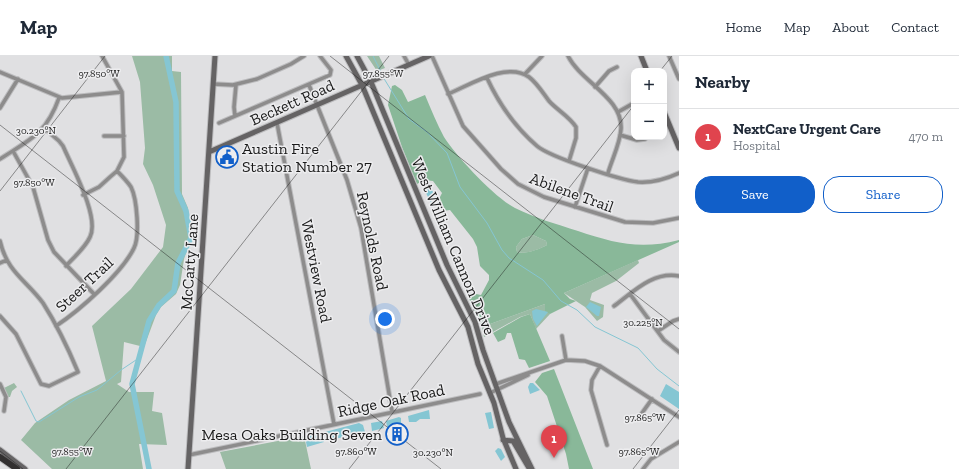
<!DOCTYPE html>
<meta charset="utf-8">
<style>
body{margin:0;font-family:"Zilla Slab",serif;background:#f6f6f7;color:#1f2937}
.controls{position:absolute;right:12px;top:12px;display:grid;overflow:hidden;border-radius:8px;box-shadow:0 4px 16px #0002}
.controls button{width:36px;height:36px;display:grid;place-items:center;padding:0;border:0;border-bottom:1px solid #e0e1e3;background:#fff;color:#1f2937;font:20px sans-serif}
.you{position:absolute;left:385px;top:263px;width:14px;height:14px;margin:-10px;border:3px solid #fff;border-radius:50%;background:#1a73e8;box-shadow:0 0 0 6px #1a73e833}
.badge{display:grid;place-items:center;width:26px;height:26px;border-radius:50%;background:#115fc9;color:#fff;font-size:13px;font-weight:700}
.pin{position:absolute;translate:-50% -33px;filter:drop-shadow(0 1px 2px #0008)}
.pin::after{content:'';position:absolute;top:21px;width:14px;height:12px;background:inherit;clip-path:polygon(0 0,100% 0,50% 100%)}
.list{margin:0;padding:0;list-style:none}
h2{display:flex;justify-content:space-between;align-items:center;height:52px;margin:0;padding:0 16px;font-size:17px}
h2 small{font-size:13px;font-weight:400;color:#747a83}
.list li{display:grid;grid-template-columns:26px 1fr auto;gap:12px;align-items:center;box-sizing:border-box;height:56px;padding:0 16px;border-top:1px solid #e0e1e3}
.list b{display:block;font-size:15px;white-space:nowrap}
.list p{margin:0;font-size:13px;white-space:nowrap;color:#747a83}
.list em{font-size:13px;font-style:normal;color:#747a83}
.actions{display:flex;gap:8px;padding:12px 16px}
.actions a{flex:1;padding:9px 0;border:1px solid #115fc9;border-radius:16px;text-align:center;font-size:14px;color:#115fc9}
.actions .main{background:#115fc9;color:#fff}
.map{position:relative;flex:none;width:679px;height:413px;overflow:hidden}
header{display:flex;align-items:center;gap:24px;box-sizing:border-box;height:56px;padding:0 20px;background:#fff;border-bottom:1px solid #e0e1e3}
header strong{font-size:19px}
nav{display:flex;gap:22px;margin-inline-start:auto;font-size:14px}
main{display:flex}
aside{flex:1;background:#fff}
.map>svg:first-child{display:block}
.green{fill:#9bbba5}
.forest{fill:#89b899;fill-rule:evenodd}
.water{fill:#85c6d3}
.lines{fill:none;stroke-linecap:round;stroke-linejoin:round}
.stream{stroke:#85c6d3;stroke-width:1}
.river{stroke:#85c6d3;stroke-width:5.5}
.street-casing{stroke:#bcbcbe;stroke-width:5.5}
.secondary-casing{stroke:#bcbcbe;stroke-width:7}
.highway-casing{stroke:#bcbcbe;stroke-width:8}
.street{stroke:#8d8c8c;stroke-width:3.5}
.secondary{stroke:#656364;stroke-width:5}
.highway{stroke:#323030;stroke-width:6}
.ticks{fill:none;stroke:#1a1a1a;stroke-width:1;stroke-opacity:0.45}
.labels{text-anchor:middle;stroke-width:3;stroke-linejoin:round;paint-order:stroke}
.street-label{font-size:16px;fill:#1a1a1a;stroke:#ededef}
.poi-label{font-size:16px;fill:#1a1a1a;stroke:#ededef;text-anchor:start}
.ticks-label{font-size:10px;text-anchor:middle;fill:#1a1a1a;stroke:#ededef;stroke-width:3;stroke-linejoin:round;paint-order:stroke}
</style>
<header>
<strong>Map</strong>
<nav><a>Home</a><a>Map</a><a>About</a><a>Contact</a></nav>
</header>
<main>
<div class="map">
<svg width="679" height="413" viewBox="0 0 679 413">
<rect width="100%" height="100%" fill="#e0e0e2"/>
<!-- green -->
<path class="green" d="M132 0H172V15L181 16 182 138 188 152 191 182 184 203 180 229 176 238 161 251 156 259 144 291 124 286 121 326 117 328 129 336H154L152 355 162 357 167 389 139 388 143 413H52L21 384 35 367 69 344 106 325 92 270 131 233 163 191 166 169 153 129 143 108 145 92 140 26Z
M367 0H379L385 12 377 15Z
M533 179 546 185 547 189C540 193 525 199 517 196L516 191 522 183Z
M638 204 639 207 616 225 592 237 590 244 604 249 603 261 597 265 585 251 564 237Z
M545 248 550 258 536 273 530 258 520 261 484 281 482 271Z
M14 327 17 331 12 335 10 341H8L4 332Z
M304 380 311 413H226L220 396Z"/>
<!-- forest -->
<path class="forest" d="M395 29 402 34 408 46 425 39C431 53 437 68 444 81 457 101 494 141 515 152 535 162 556 168 578 175 614 187 640 194 679 184V186L564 237 570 243 576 245 550 258 545 255V248L482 271 466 236 481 239 489 224V219L480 210 477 191 473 183 450 154 443 155 439 143 442 137 433 125 424 124 417 128 402 91 388 49 392 30ZM533 179 546 185 547 189C540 193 524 199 517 196L516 191 522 183Z
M530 258 550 305 529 312 525 304 519 303 511 277H507L505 283 498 286 493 277 521 261Z
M554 313 593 413H569L566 398 547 340 535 326 542 317Z"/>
<!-- water -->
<path class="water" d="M425 128 429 130 437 142 431 147 423 131Z
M590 246 601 251 599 260H597L586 251Z
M536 253 548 256 537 270 533 263 532 255Z
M530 327H533L540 334 530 338 528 331Z
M666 328 679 336V353L660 340Z
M429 354 430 363H420L416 366H409L408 360Z
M491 356 494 372 489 373 485 357Z
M399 361 401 362V369L387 371 386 365Z
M382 365 384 372 372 375 371 367Z
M359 367 363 369 365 376 326 385 325 376Z
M321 377 324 386 307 391 305 381Z
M498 392 501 393 505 401 501 405 495 395Z"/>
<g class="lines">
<!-- stream -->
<path class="stream" d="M373 0 382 18
M383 21 409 63 427 76 447 97 460 131 487 167 502 194 509 202 543 224 561 245 577 254 595 271 638 292 657 313 679 330
M21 335 36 365 39 366 79 341 97 334 121 314 139 302"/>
<!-- river -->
<path class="river" d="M149 413 132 328 149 265 159 249 174 235 178 207 191 182 186 155 177 135 176 46 166 0"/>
<!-- street casing -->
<g class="street-casing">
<path id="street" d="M404 0 409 9
M432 0 463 70 501 113 518 128 544 141 625 166 653 167 679 162
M568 0C581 26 623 42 621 73 620 88 612 103 608 117
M669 0 679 23
M0 16 62 42 122 36
M525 18 542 0
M487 22C499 48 515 71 537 90 550 101 620 124 638 126 652 127 666 123 679 117
M213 28 233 29 257 23 291 8 304 0
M309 29 347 124 361 172 392 355
M595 31 609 15 617 11
M448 38C470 29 507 5 529 21 537 27 543 37 549 45 557 54 569 60 576 71V82L569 105
M0 52 18 23
M618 56 634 47
M235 60 234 51 236 29
M219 67 330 19 331 14 320 0
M277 67 334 368
M44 72 59 85 63 90C72 111 100 161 90 181 85 192 74 201 66 210
M620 79 637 84 645 83
M104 80H124
M13 95 33 131 48 184 54 196 94 238
M0 103C31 83 46 78 59 42
M83 139 99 131 110 121 117 115 124 101 122 36 102 0
M575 151 588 112
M0 185C7 216 26 224 43 247 57 269 68 292 78 316L49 330 41 328 16 278 0 260
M0 207 7 204
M630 238 664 284 679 296
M614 250C633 236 653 215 679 220
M56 270C80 254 122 217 134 192 140 180 137 143 131 131 127 125 122 120 117 115
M658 275 673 265 679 263
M562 280 566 304
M600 310 592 324 591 334 607 389
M0 328 6 341 4 355
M496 328 566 304 585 305 600 310 679 361
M490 337 528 319
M642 357 652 343
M189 399 480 338
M643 413 651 403 679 386"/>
</g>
<!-- secondary casing -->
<g class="secondary-casing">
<path id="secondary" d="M346 0 362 29 439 214 468 271 478 308 494 347 503 382 516 413
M357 0 371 26 447 209 475 266 483 294 509 366 532 413
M641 0 647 15
M664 56 679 92
M209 96 429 0
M503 384 513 385 529 412
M0 394 25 413
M188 413 215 0"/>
</g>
<!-- highway casing -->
<g class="highway-casing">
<path id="highway" d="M0 401 17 413"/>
</g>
<!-- street -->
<use href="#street" class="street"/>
<!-- secondary -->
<use href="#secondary" class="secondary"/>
<!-- highway -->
<use href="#highway" class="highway"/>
</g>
<!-- ticks -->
<path class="ticks" d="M330 0 679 273M660 15 672 0M0 69 441 413M0 135 105 0M0 395 23 413M66 413 389 0M349 413 634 49M633 413 679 354"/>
<!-- icons -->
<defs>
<g id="civic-ring" transform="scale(1.15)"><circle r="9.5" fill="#ededef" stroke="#115fc9" stroke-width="1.5"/><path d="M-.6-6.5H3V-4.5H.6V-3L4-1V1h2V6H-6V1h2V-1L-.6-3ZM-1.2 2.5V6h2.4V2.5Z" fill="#115fc9"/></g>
<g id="building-ring" transform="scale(1.15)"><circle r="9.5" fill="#ededef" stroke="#115fc9" stroke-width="1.5"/><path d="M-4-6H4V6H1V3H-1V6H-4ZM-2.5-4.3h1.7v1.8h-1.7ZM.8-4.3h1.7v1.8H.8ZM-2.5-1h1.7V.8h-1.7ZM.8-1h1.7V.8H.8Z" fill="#115fc9"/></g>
</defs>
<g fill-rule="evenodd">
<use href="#civic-ring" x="227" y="101"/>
<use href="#building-ring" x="397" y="378"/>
</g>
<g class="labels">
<!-- street labels -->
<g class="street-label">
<text transform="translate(292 46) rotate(-24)" y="6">Beckett Road</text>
<text transform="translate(572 136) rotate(20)" y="6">Abilene Trail</text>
<text transform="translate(373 185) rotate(78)" y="6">Reynolds Road</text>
<text transform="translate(454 190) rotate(67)" y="6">West William Cannon Drive</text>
<text transform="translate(189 206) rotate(-86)" y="6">McCarty Lane</text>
<text transform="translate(317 215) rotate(79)" y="6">Westview Road</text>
<text transform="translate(84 228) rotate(-43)" y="6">Steer Trail</text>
<text transform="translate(391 344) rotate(-12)" y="6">Ridge Oak Road</text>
</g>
<!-- poi labels -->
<g class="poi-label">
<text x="242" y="98">Austin Fire<tspan x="242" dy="18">Station Number 27</tspan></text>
<text x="382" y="384" text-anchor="end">Mesa Oaks Building Seven</text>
</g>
</g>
<g class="ticks-label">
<text x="99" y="21">97.850°W</text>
<text x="383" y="21">97.855°W</text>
<text x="36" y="78">30.230°N</text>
<text x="34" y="130">97.850°W</text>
<text x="643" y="270">30.225°N</text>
<text x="645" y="365">97.865°W</text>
<text x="72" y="399">97.855°W</text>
<text x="356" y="399">97.860°W</text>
<text x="639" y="399">97.865°W</text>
<text x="433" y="400">30.230°N</text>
</g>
</svg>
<div class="controls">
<button>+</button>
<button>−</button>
</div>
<div class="you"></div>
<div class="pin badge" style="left:554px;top:402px;background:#e0444e">1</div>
</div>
<aside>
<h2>Nearby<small></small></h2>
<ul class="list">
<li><span class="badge" style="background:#e0444e">1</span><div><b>NextCare Urgent Care</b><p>Hospital</p></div><em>470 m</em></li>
</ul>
<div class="actions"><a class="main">Save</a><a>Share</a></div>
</aside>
</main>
